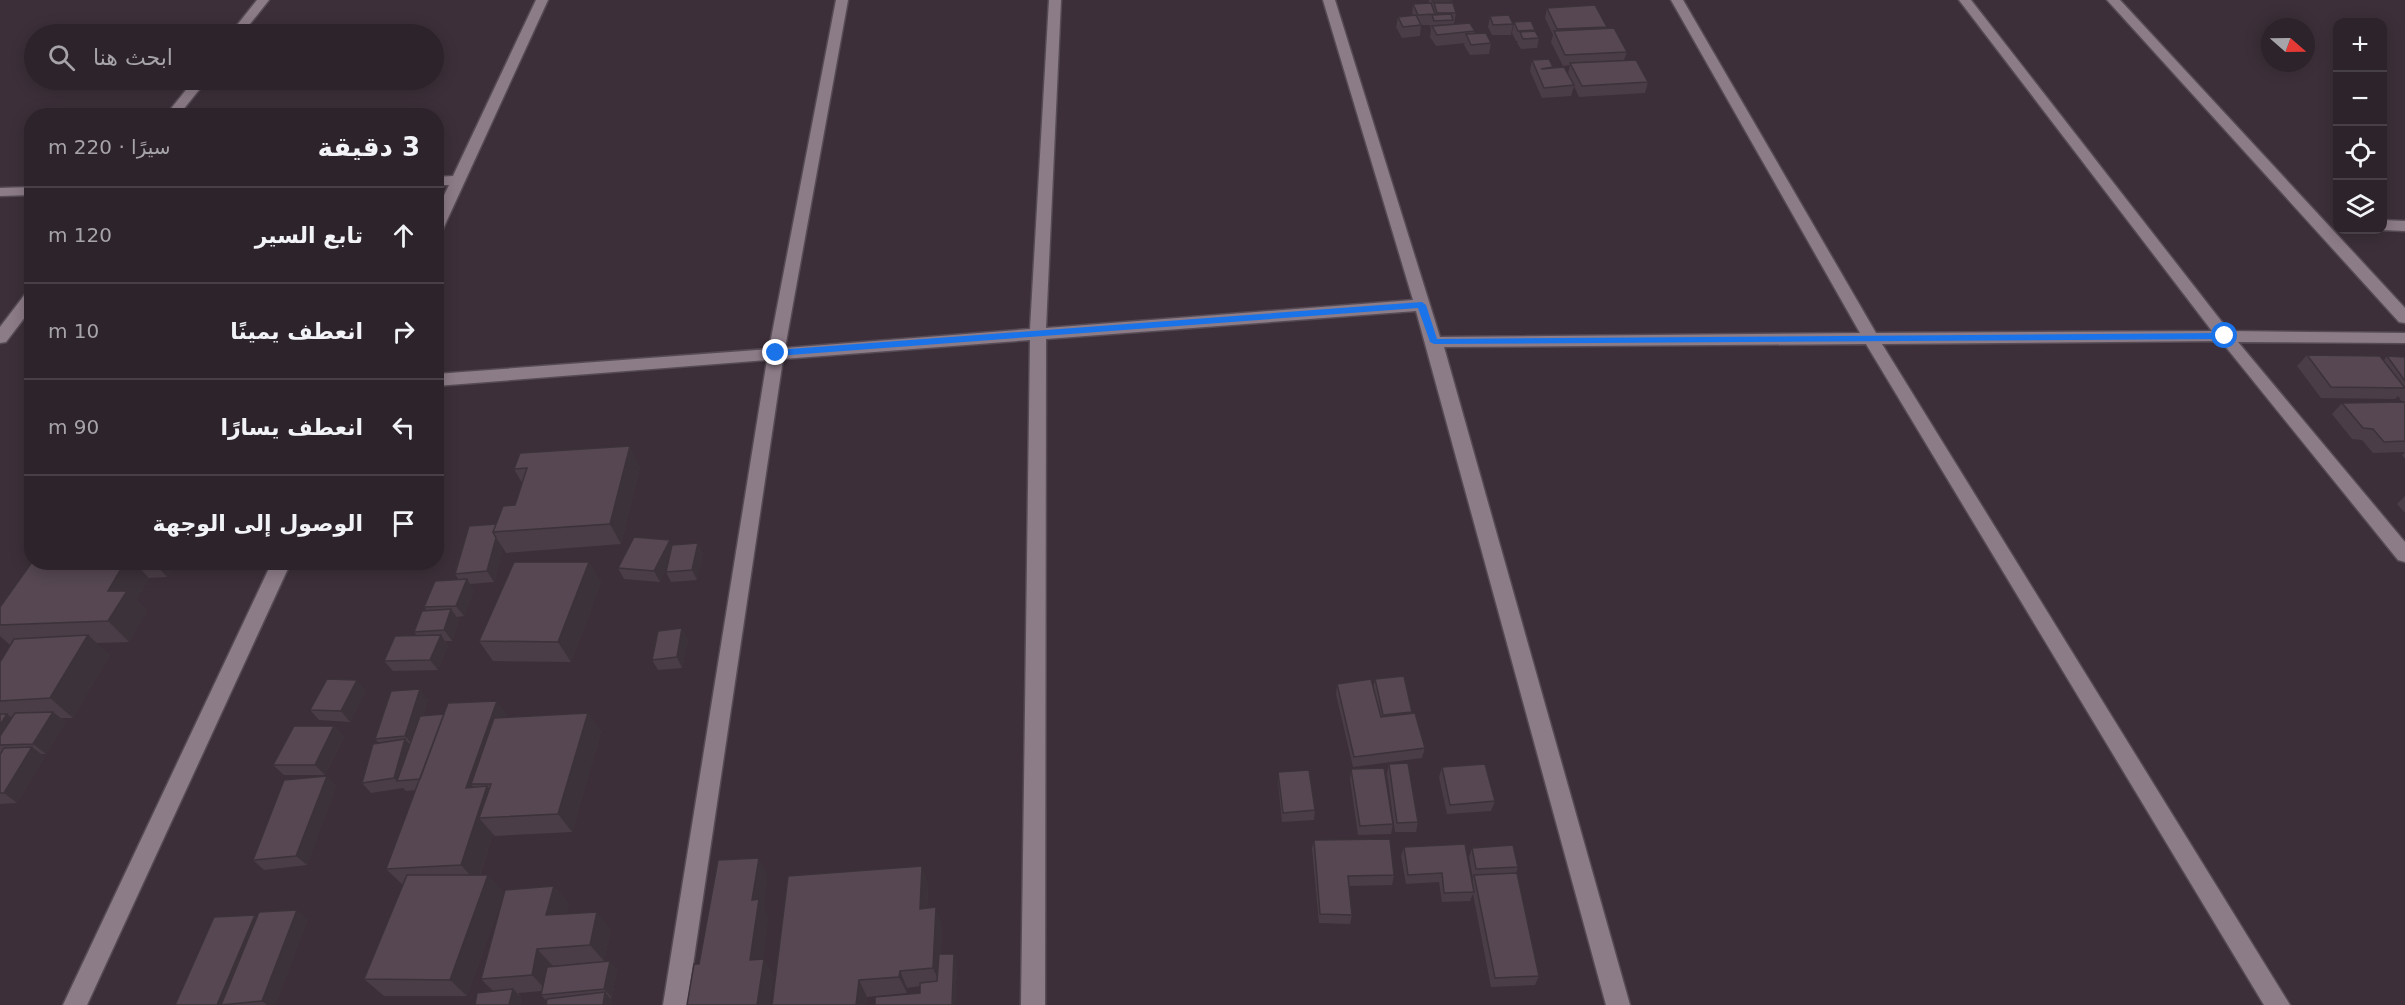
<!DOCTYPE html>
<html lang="ar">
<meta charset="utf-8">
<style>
body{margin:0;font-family:"DejaVu Sans",Cairo,sans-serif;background:#352b33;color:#f1f3f6;direction:rtl}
.controls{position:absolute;right:18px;top:18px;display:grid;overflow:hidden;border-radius:12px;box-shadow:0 3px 15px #0003}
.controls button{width:54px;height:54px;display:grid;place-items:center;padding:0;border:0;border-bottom:2px solid #484047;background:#2d232b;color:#f1f3f6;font:30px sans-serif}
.compass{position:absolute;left:2261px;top:18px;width:54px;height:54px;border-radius:50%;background:#2d232b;box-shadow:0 3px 15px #0003;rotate:110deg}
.stop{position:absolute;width:18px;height:18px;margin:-14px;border:4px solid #1a73e8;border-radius:50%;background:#fff}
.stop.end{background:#1a73e8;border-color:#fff;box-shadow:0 2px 6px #0008}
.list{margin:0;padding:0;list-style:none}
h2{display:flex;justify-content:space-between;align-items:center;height:78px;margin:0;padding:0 24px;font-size:26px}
h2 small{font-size:20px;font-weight:400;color:#a7a4a9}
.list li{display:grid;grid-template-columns:39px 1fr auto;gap:18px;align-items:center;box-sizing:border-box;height:96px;padding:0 24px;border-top:2px solid #484047}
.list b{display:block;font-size:22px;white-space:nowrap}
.list em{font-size:20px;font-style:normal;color:#a7a4a9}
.icon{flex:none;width:33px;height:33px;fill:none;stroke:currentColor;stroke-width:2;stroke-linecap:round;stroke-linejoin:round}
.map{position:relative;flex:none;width:2405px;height:1005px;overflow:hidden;direction:ltr}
.search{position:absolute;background:#2d232b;box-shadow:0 3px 15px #0003;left:24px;top:24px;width:420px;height:66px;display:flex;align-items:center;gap:15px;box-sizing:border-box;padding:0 21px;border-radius:33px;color:#a7a4a9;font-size:22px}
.panel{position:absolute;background:#2d232b;box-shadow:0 3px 15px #0003;left:24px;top:108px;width:420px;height:462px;border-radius:24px;direction:rtl}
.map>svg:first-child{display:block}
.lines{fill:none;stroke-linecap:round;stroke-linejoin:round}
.street-casing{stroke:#564b54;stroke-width:3}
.street{fill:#8c7c88;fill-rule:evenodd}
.wall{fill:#4a3d47;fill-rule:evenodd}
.shaded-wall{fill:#3c3239}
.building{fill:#564752;stroke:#3c3239;stroke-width:1.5}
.route{fill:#1a73e8}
</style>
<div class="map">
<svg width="2405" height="1005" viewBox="0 0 2405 1005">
<rect width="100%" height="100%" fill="#3c2f39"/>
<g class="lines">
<!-- street casing -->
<g class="street-casing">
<path id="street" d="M257 0H269L242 34H230Z
M536 0H548L443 229 436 233V212L449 185H436V177L453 176Z
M836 0H848L785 348 1030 329 1049 0H1061L1046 328 1413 300 1323 0H1335L1440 337 1860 333 1671 0H1683L1876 333 2212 331 1959 0H1971L2229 331 2405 333V343L2238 342 2405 542V562L2398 560 2221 341 1882 344 2290 1005H2264L1866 344 1444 347 1630 1005H1606L1416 311 1046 339 1045 1005H1021L1030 340 783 359 687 1005H663L767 360 436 386V374L769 349Z
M2107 0H2120L2405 308V323L2399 322Z
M194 80H207L178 116H165Z
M32 187V195L0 196V188Z
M2382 220 2405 221V231L2382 230Z
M32 292V308L6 342 0 343V327L26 293Z
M272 562H291L87 1005H63Z"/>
</g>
<!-- street -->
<use href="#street" class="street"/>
</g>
<!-- wall -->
<path class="wall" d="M1429 0H1452L1456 13 1454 24H1452L1475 31 1474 34 1491 43 1489 54 1470 55 1464 45 1465 43 1436 46 1430 37 1431 30 1430 25H1421L1420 36 1402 38 1396 27 1398 17 1412 16 1413 4 1429 3Z
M1547 8 1607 27 1606 29 1627 52 1624 60 1648 82 1645 93 1579 97 1574 86 1571 96 1542 98 1530 71 1532 60 1568 74 1570 65 1563 66 1551 42 1553 35 1545 18Z
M1490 16 1513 24 1511 35H1492L1488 27Z
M1514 22 1535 30V31L1539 38 1537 48 1521 49 1517 43 1518 41H1516L1512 33Z
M2307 355 2384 360 2387 356 2405 357V459L2402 455 2405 452 2373 453 2362 440 2352 439 2332 414 2342 403 2402 402 2398 396 2395 399 2321 398 2297 366Z
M520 453 640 467 621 544 506 553 503 548 494 582 470 584 474 590 464 616 457 617 459 620 452 641H445L448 646 438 670 393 671 384 661 417 636 414 632 427 611 424 607 459 580 455 574 496 524 515 505 522 483 514 469Z
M2405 496V513L2397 504Z
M698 543 703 554 697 580 671 582 666 572V569L660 582 624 579 618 568 672 545Z
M32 562H176L167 577 149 578 136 600 147 611 129 642 96 643 110 655 73 718H61L66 722 46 754H41L45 757 17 803 0 804V662L10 645 0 636V607Z
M589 562 601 583 571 662 493 661 479 641Z
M688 639 682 668 658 670 652 660Z
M1375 679 1412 712V714L1425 748 1422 758 1353 767 1336 694 1337 684 1373 689Z
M366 690 350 722 319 720 310 710Z
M428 699 423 716 509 717 588 713 601 732 572 832 495 836 493 834 480 875H488L504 893 467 996H384L364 979 403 885 386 869 416 790 406 791 403 788 371 793 362 783 379 743 375 739Z
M334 726 344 737 325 775H284L273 765Z
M1389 764 1418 822 1416 832H1395L1387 774Z
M1442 767 1495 801 1491 811 1447 814 1439 777Z
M1351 769 1393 824 1391 834 1358 835 1350 779Z
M1278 772 1315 810 1314 820 1282 822 1278 782Z
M327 776 336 786 307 865 264 870 253 860Z
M1314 840 1394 875 1392 885 1349 886 1352 915 1350 924 1319 923 1312 849Z
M1404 847 1472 882 1473 879 1469 857 1472 848 1518 867 1516 873 1539 976 1535 985 1491 987 1473 894 1470 901 1442 902 1439 882 1406 884 1401 856Z
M928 883 927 908 942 924 941 954 957 962 955 1005H875L920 993V986L907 988V993L867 997 866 1005H772Z
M554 886 569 904 566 914 611 929 604 961 617 969 612 998H610L612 1000V1005H546L547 1001 541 995 542 991 518 993 521 997 520 1005H475L493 991 481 979ZM601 962 552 967 553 966Z
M308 919 275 1005H175Z"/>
<!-- shaded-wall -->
<path class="shaded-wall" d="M440 443 447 454 436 478V450Z
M630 446 640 467 621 544 610 524Z
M496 538 503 548 494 582 487 571Z
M670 540 675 551 660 582 654 571Z
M698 543 703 554 697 580 692 570Z
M125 562H134L149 578 136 600 147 611 129 642 108 621V591Z
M153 562H176L167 577Z
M589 562 601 583 571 662 558 642Z
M467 579 474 590 464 616 456 606Z
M451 609 459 620 452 641 444 630Z
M682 628 688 639 682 668 677 657Z
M88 635 110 655 73 718 50 698Z
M441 635 448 646 438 670 430 660Z
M357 680 366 690 350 722 341 711Z
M420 689 428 699 414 746 405 736Z
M497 701 511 720 471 784 483 799 487 786 503 805 479 818 493 834 477 883 461 865 466 788Z
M53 712 66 722 46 754 33 744Z
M588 713 601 732 572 832 558 814Z
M7 714 20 724 0 745V725Z
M334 726 344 737 325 775 315 765Z
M405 739 414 749 397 781 394 778Z
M32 747 45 757 17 803 4 793Z
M327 776 336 786 307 865 296 856Z
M759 858 768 875 764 907 769 916 761 976 750 960 752 900Z
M922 866 928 883 926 926 920 909Z
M488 875 504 893 467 996 450 980Z
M554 886 569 904 561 932 546 915Z
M936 907 942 924 940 984 933 968Z
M297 910 308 919 275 1005H267L262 1001Z
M597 912 611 929 604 961 590 945Z
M255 915 267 924 233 1004 217 1005Z
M537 949 553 966 547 991 532 975Z
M954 954 957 962 955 1005H952Z
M764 959 774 975 770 1005H757Z
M610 961 617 969 612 998 604 989Z
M900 971 907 988V993L899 977Z
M859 980 867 997 866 1005H856Z
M513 989 521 997 520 1005H509Z
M605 992 612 1000V1005H603Z"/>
<!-- building -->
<path class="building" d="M1432 0H1452V2H1433Z
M1431 3 1435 14 1418 15 1413 4Z
M1434 3H1453L1456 13H1437Z
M1595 5 1607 27 1557 29 1547 8Z
M1451 14 1453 20 1434 21 1432 15Z
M1416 15 1421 25 1403 27 1398 17Z
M1509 15 1513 24 1493 25 1490 16Z
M1531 21 1535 30 1518 31 1514 22Z
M1470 23 1475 31 1437 35 1432 26Z
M1614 28 1627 52 1565 55 1554 31Z
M1535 31 1539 38 1523 39 1520 32Z
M1486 33 1491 43 1471 45 1466 34Z
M1549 59 1553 67 1541 69 1564 67 1574 85 1544 88 1532 60Z
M1636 60 1648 82 1582 86 1570 63Z
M2307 355 2380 356 2405 388 2331 387Z
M2387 356 2405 357V381Z
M2405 402V441L2384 442 2373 429 2363 428 2342 403Z
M630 446 610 524 493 532 503 506 515 505 527 468 514 469 520 453Z
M496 524 493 532 496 538 487 571 455 574 469 526Z
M634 537 670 540 654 571 618 568Z
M698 543 692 570 666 572 672 545Z
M32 562H125L108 591H127L108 621 0 625V607Z
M514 562H589L558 642 479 641Z
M467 579 456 606 424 607 435 581Z
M451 609 444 630 414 632 422 611Z
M682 628 677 657 652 660 658 631Z
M88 635 50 698 0 701V662L14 639Z
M441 635 430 660 384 661 395 636Z
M1404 676 1412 712 1383 715 1375 679Z
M327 679 357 680 341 711 310 710Z
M1371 679 1381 717 1415 713 1425 748 1354 757 1337 684Z
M420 689 405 736 375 739 391 691Z
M497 701 466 788 487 786 461 865 386 869 448 703Z
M53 712 33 744 0 745V736L15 713Z
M588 713 558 814 479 818 491 784H471L494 718Z
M0 714H7L0 725Z
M444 714 420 779 397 781 420 716Z
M294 726H334L315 765H273Z
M405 739 394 778 362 783 373 744Z
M32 747 4 793H0V755L4 748Z
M1408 763 1418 822 1397 823 1389 764Z
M1485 764 1495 801 1450 805 1442 767Z
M1384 768 1393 824 1360 826 1351 769Z
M1309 770 1315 810 1283 813 1278 772Z
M327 776 296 856 253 860 284 780Z
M1390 839 1394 875 1348 876 1352 915 1320 914 1314 840Z
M1465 844 1474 892 1444 893 1442 873 1408 875 1404 847Z
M1513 845 1518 867 1476 869 1472 848Z
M759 858 752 900 759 899 750 960 764 959 757 1005H687L694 964H699L718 860Z
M922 866 920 909 936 907 933 968 900 971 899 977 859 980 856 1005H772L788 876Z
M1517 873 1539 976 1495 978 1474 875Z
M407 875H488L450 980 364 979Z
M554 886 546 915 597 912 590 945 537 949 532 975 481 979 505 890Z
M297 910 262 1001 221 1005 259 912Z
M255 915 217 1005H175L214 917Z
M939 954H954L952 1005H875V997L920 993V983L937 981Z
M610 961 604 989 541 995 547 967Z
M513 989 509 1005H475L477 993Z
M605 992 603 1005H546L547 999Z"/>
<!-- route -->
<path class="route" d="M1422 302 1426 305 1437 339 2225 333 2229 336 2225 339 1434 344 1430 342 1418 308 776 356 772 353 776 350Z"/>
</svg>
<div class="controls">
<button>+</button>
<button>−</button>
<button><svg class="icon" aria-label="locate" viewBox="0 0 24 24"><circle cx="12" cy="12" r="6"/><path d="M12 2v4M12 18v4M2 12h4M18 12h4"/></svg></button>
<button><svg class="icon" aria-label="layers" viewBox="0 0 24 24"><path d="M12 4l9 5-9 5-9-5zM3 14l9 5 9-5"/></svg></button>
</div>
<svg class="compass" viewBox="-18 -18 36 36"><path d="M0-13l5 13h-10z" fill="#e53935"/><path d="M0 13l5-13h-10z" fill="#a7a4a9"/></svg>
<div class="stop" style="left:2225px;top:336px"></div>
<div class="stop end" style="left:776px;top:353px"></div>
<div class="search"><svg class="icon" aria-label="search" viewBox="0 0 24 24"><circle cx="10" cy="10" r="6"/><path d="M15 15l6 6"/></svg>ابحث هنا</div>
<section class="panel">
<h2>3 دقيقة<small>سيرًا · 220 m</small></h2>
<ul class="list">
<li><svg class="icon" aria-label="ahead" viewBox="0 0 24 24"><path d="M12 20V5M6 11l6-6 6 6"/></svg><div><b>تابع السير</b></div><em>120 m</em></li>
<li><svg class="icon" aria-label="right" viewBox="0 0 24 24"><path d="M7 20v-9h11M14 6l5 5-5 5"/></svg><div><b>انعطف يمينًا</b></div><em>10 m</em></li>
<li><svg class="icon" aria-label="left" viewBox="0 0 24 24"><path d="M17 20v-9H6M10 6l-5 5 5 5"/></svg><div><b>انعطف يسارًا</b></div><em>90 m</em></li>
<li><svg class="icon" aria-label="arrive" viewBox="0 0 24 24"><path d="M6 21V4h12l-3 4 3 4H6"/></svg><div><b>الوصول إلى الوجهة</b></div></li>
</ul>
</section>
</div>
